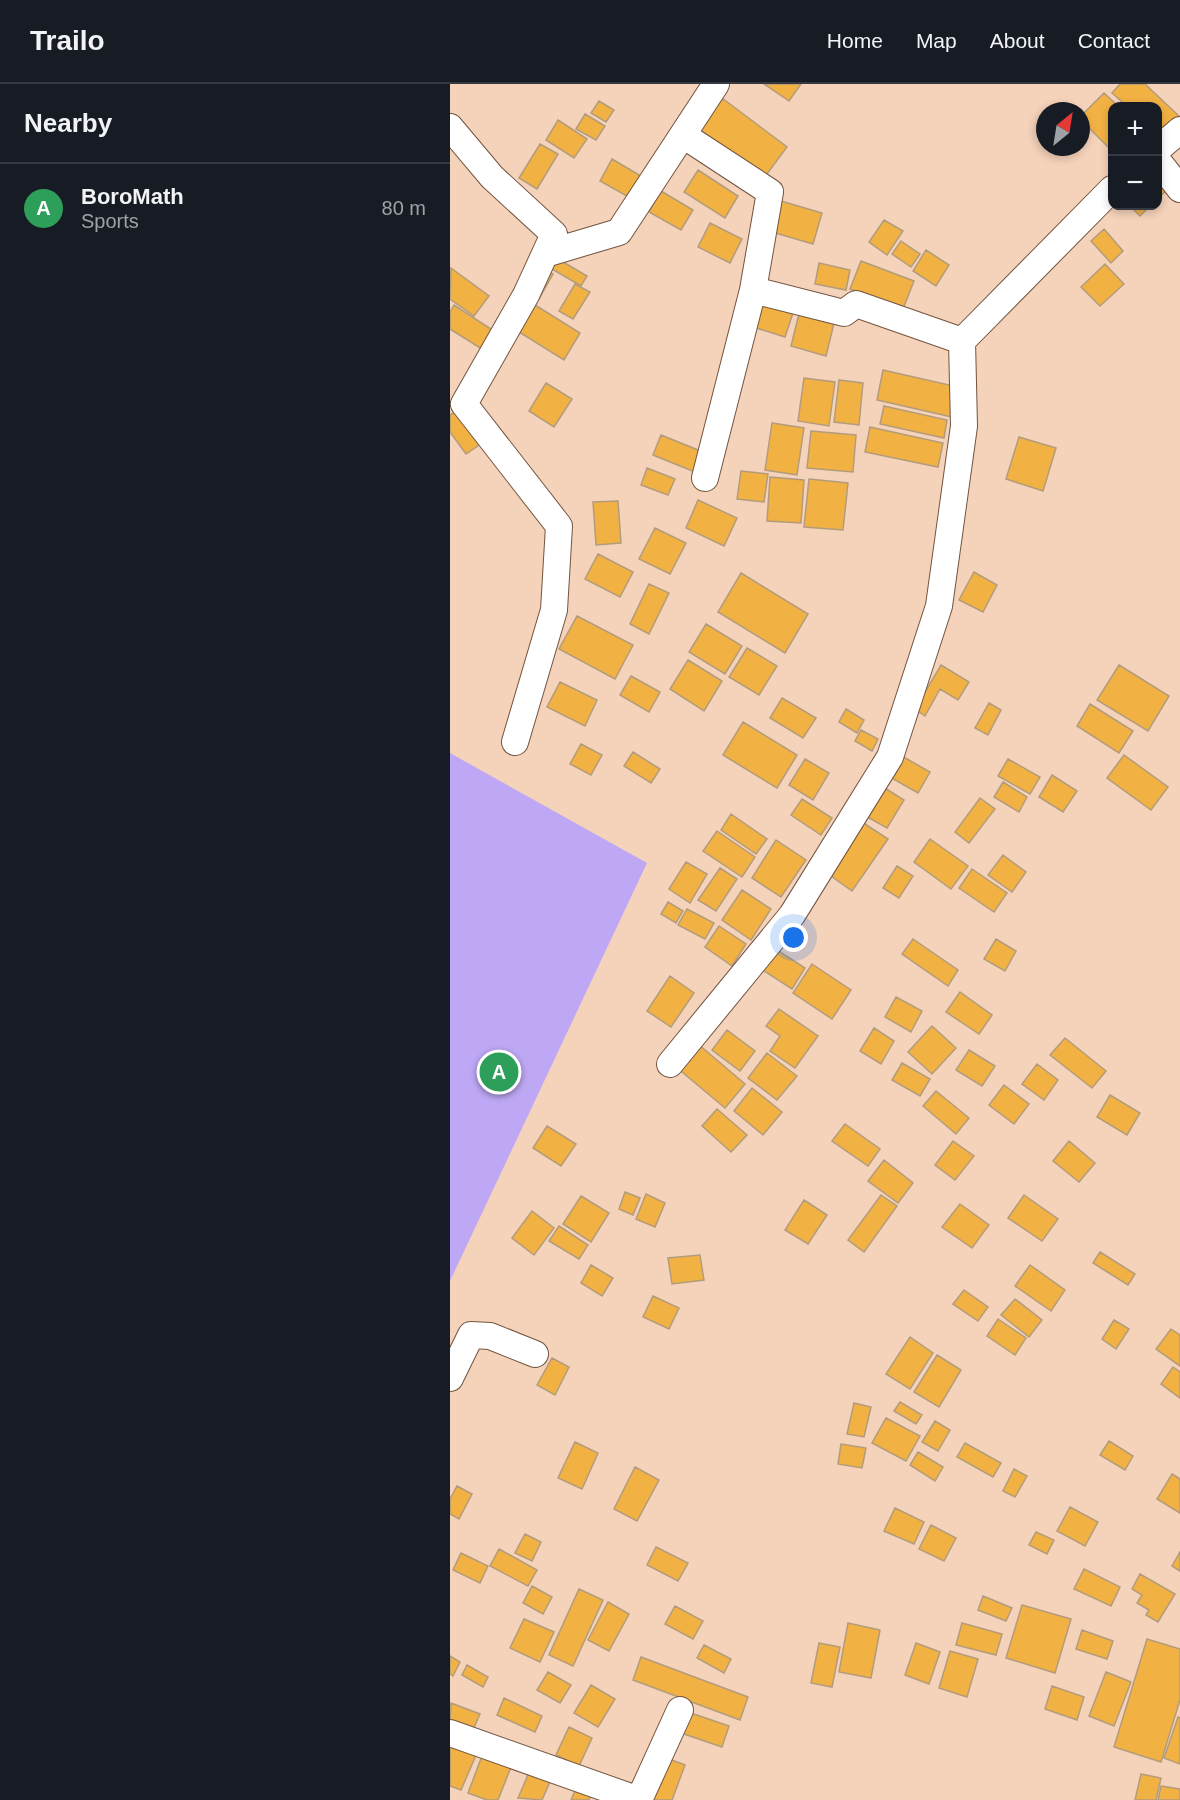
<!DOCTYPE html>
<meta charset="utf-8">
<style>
body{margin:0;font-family:Arial,sans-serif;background:#20242c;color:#f1f3f6}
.controls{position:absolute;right:18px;top:18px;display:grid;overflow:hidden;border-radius:12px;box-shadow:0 3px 9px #0003}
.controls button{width:54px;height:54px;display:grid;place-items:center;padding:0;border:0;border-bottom:2px solid #363941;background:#171b24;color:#f1f3f6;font:30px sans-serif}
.compass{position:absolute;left:586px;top:18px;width:54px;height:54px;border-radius:50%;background:#171b24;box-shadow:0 3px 9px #0003;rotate:30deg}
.you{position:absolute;left:344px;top:854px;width:21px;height:21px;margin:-15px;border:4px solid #fff;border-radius:50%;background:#1a73e8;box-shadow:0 0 0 9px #1a73e833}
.badge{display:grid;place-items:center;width:39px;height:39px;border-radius:50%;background:#1e79a7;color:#fff;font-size:20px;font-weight:700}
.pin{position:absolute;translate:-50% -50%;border:3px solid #fff;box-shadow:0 2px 6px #0006}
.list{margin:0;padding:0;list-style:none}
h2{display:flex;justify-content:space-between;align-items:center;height:78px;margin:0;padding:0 24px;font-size:26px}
h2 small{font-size:20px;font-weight:400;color:#9ea1a6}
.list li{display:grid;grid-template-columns:39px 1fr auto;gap:18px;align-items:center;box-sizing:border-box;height:90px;padding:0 24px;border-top:2px solid #363941}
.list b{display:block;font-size:22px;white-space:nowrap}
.list p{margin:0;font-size:20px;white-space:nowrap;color:#9ea1a6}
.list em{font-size:20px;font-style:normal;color:#9ea1a6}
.map{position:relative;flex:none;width:730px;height:1716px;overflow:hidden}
header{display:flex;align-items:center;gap:36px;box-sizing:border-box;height:84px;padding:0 30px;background:#171b24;border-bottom:2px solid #363941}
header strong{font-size:28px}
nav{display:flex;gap:33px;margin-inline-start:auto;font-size:21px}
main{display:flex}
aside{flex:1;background:#171b24}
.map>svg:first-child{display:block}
.green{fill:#bea8f5}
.building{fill:#f2b143;stroke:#b29c7c;stroke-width:1.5}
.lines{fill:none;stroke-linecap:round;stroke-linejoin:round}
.minor-casing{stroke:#72543f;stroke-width:28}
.minor{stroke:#fff;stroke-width:26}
</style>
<header>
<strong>Trailo</strong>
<nav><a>Home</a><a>Map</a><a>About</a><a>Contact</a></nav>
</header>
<main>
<aside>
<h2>Nearby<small></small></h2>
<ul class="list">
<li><span class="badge" style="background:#2e9e5b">A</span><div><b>BoroMath</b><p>Sports</p></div><em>80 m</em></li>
</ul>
</aside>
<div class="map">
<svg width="730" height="1716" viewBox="0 0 730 1716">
<rect width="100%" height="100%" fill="#f5d2ba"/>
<!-- green -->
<path class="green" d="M0 669 197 779 0 1197Z"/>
<!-- building -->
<path class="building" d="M314 0H351L339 17Z
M670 0H695L730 33 712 53 708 50V22H677L662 9Z
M654 9 668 22H662V67L631 36V32Z
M272 14 337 63 314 94 249 45Z
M149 17 164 26 156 38 141 29Z
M135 30 155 42 146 56 126 45Z
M108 36 137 55 124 74 96 56Z
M90 60 108 70 87 105 69 94Z
M162 75 196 95 184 116 150 97Z
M248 86 288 112 275 134 234 108Z
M708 98 716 107 708 114Z
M211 107 243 126 231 146 199 128Z
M331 117 372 129 363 160 322 148Z
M680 122H700L690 132Z
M434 136 453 147 437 171 419 158Z
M260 139 292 155 280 179 248 163Z
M654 145 673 167 661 179 641 157Z
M451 157 470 170 461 183 442 170Z
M476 166 499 181 486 202 463 187Z
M108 175 137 192 131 202 102 185Z
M411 177 464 197 453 225 400 205Z
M369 179 400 186 396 206 365 200Z
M655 180 674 200 650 222 631 203Z
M1 184 39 212 24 232 0 215Z
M94 185 103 190 89 215 80 209Z
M125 200 140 208 123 235 109 227Z
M310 211 345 223 335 253 300 242Z
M77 216 130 249 114 276 61 243Z
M4 221 47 249 35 267 0 245V228Z
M351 222 386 231 376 272 341 262Z
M433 286 508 303 502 333 427 316Z
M354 294 385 298 379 342 348 337Z
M389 296 413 299 409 341 384 338Z
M96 299 122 315 104 343 79 327Z
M434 322 497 336 494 354 430 340Z
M11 324 35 357 16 370 0 348V331Z
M322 339 354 344 347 391 315 386Z
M420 343 493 359 488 383 415 368Z
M361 347 406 351 403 388 357 384Z
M211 351 253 368 245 388 203 371Z
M569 353 606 364 593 407 556 395Z
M197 384 225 395 218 411 191 401Z
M291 387 318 390 314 418 287 415Z
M320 393 354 396 351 439 317 437Z
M359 395 398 399 393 446 354 443Z
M248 416 287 434 274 462 236 444Z
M168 417 171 459 146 461 143 418Z
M205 444 236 459 220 490 189 475Z
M148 470 183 488 170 513 135 495Z
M524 488 547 501 533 528 509 516Z
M291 489 358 530 335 569 268 528Z
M199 500 219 509 199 550 180 540Z
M127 532 183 561 165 595 109 565Z
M256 540 292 562 275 590 239 568Z
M297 564 327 582 309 611 279 593Z
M238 576 272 597 254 627 220 605Z
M491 581 519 598 508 616 490 605 475 632 465 625Z
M669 581 719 612 698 647 647 616Z
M181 592 210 608 199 628 170 611Z
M110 598 147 616 135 642 97 623Z
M332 614 366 634 353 654 320 634Z
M539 619 551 626 538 651 525 644Z
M640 620 683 647 669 669 627 642Z
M396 625 414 636 407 649 389 638Z
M293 638 347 671 327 704 273 671Z
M411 646 428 655 422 667 405 657Z
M131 660 152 671 141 691 120 680Z
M183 668 210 685 201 699 174 682Z
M450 671 480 688 468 709 438 692Z
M674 671 718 703 701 726 657 694Z
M355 675 379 689 363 716 339 701Z
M558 675 590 693 580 710 548 692Z
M602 691 627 707 613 728 589 713Z
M553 698 577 713 569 728 544 713Z
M430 701 454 716 437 744 412 730Z
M530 714 545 725 519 759 505 748Z
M352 715 382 734 371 751 341 731Z
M281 730 317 755 306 770 271 746Z
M412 738 438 755 402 807 377 789Z
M267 747 305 773 292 793 253 767Z
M480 755 518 782 501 805 464 778Z
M326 756 356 776 331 813 302 794Z
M553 771 576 788 562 808 538 791Z
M236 778 257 790 240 819 219 805Z
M447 782 463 792 449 814 433 804Z
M270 784 287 795 266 827 248 816Z
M522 785 557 809 544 828 509 804Z
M292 806 321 825 301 856 272 836Z
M218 818 233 827 226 839 211 830Z
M237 825 264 839 255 855 228 841Z
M269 842 296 860 282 882 255 863Z
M463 855 508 886 498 902 452 870Z
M546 855 566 867 555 887 534 875Z
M324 864 355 884 342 905 311 885Z
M362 880 401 906 382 935 343 909Z
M220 892 244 909 221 943 197 927Z
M510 908 542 931 529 950 496 928Z
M446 913 472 927 461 948 435 933Z
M329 925 368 952 345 984 320 967 330 952 316 942Z
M482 942 506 964 482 990 458 968Z
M424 944 444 957 431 980 410 967Z
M277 946 305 967 290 987 262 966Z
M615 954 656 987 642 1004 600 971Z
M247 959 295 1000 275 1024 226 983Z
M519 966 545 982 532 1002 506 986Z
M317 969 347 992 327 1016 298 994Z
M452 979 480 995 470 1012 442 996Z
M587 980 608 996 594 1016 572 1000Z
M554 1001 579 1020 564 1040 539 1021Z
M302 1004 332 1028 313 1051 284 1027Z
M486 1007 519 1034 506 1050 473 1022Z
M660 1011 690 1029 677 1051 647 1033Z
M267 1025 297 1051 281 1068 252 1042Z
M395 1040 430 1065 418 1082 382 1057Z
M97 1042 126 1060 111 1082 83 1064Z
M503 1057 524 1072 505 1096 485 1081Z
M619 1057 645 1079 629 1098 603 1077Z
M434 1076 463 1099 448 1119 418 1097Z
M175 1108 190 1114 183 1131 169 1125Z
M196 1110 215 1119 205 1143 186 1135Z
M431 1111 447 1122 414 1168 398 1156Z
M574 1111 608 1135 592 1157 558 1134Z
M131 1112 159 1129 141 1158 113 1140Z
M354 1116 377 1131 358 1160 335 1146Z
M510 1120 539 1141 522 1164 492 1143Z
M82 1127 104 1144 84 1171 62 1154Z
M109 1142 138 1161 129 1175 99 1157Z
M650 1168 685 1190 678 1201 643 1179Z
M250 1171 254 1196 222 1200 218 1174Z
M141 1181 163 1194 152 1212 131 1199Z
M580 1181 615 1206 601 1227 565 1202Z
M514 1206 538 1223 528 1237 503 1220Z
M203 1212 229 1224 219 1245 193 1233Z
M565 1215 592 1236 579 1253 551 1231Z
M548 1235 576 1254 565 1271 537 1252Z
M664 1236 679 1245 666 1265 652 1255Z
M721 1245 730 1251V1282L706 1265Z
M460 1253 483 1269 460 1305 436 1290Z
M487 1271 511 1286 489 1323 464 1308Z
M102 1274 119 1283 105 1311 87 1301Z
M723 1283 730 1288V1314L711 1300Z
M450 1318 472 1331 466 1340 444 1327Z
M404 1319 421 1323 414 1353 397 1350Z
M436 1334 470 1352 456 1377 422 1359Z
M485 1337 500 1346 488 1367 472 1358Z
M659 1357 683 1372 675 1386 650 1371Z
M125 1358 148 1369 132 1405 108 1394Z
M515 1359 551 1379 543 1393 507 1373Z
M391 1360 416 1364 412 1384 388 1380Z
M468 1368 493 1383 485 1397 460 1381Z
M185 1383 209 1396 187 1437 164 1425Z
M564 1385 577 1392 565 1413 553 1407Z
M722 1390 730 1395V1429L707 1415Z
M7 1402 22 1410 9 1435 0 1430V1415Z
M620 1423 648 1438 635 1462 607 1447Z
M445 1424 474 1438 464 1460 434 1447Z
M481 1441 506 1454 494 1477 469 1465Z
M586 1448 604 1456 597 1470 579 1461Z
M75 1450 91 1458 82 1477 65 1469Z
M206 1463 238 1479 228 1497 197 1481Z
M49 1465 87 1486 78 1502 40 1482Z
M730 1468V1487L722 1482Z
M11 1469 38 1482 30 1499 3 1486Z
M634 1485 670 1503 661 1522 624 1505Z
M690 1490 725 1510 708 1538 696 1531 699 1526 687 1519 692 1511 682 1505Z
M82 1502 102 1513 93 1530 73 1519Z
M129 1505 153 1516 123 1582 99 1571Z
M533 1512 562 1524 556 1537 528 1526Z
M158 1518 179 1530 159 1567 138 1556Z
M572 1521 621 1535 605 1589 556 1574Z
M225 1522 253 1537 243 1555 215 1540Z
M74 1535 104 1548 90 1578 60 1564Z
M398 1539 430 1546 421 1594 389 1588Z
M512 1539 552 1550 546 1571 506 1561Z
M632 1546 663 1557 657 1575 626 1565Z
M697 1555 730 1565V1616L711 1678 664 1663Z
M369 1559 390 1563 382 1603 361 1599Z
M466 1559 490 1568 479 1600 455 1591Z
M254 1561 281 1575 274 1589 247 1574Z
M500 1567 528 1575 517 1613 489 1604Z
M0 1572 10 1578 3 1592 0 1590Z
M191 1573 298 1613 290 1636 183 1596Z
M17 1581 38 1593 33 1603 12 1591Z
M98 1588 121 1601 110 1619 87 1606Z
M656 1588 681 1598 664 1642 639 1632Z
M141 1601 165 1615 148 1643 124 1629Z
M602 1602 634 1613 627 1636 595 1625Z
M54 1614 92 1632 85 1648 47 1631Z
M1 1619 30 1630 22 1648 0 1639Z
M235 1627 279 1642 272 1663 228 1648Z
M728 1633 730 1634V1680L714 1674Z
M119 1643 142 1654 129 1682 106 1671Z
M0 1658 27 1669 11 1706 0 1702Z
M32 1672 61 1683 48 1716H37L18 1709Z
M214 1673 235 1681 222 1716H200Z
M81 1684 102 1693 92 1716 68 1714Z
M691 1690 711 1694 706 1716H685Z
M128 1700 143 1705 139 1716H121Z
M711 1702 730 1705V1716H708Z"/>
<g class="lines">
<!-- minor casing -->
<g class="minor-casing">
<path id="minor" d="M0 43 42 93 104 150 76 211 14 320 109 442 104 526 65 658
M233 51 320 108 303 206 255 394
M708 65 730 46
M708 77 730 105
M95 170 169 148 266 0
M303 206 394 229 406 220 512 257 662 105
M220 980 342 831 440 673 489 522 514 342 512 257
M0 1294 21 1251 40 1252 85 1270
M0 1649 189 1716
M189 1716 230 1626"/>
</g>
<!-- minor -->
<use href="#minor" class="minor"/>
</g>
</svg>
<div class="controls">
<button>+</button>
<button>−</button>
</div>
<svg class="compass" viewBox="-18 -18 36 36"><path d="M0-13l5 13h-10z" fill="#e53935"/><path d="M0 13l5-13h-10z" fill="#9ea1a6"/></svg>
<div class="you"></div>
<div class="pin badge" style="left:49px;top:988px;background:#2e9e5b">A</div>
</div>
</main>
